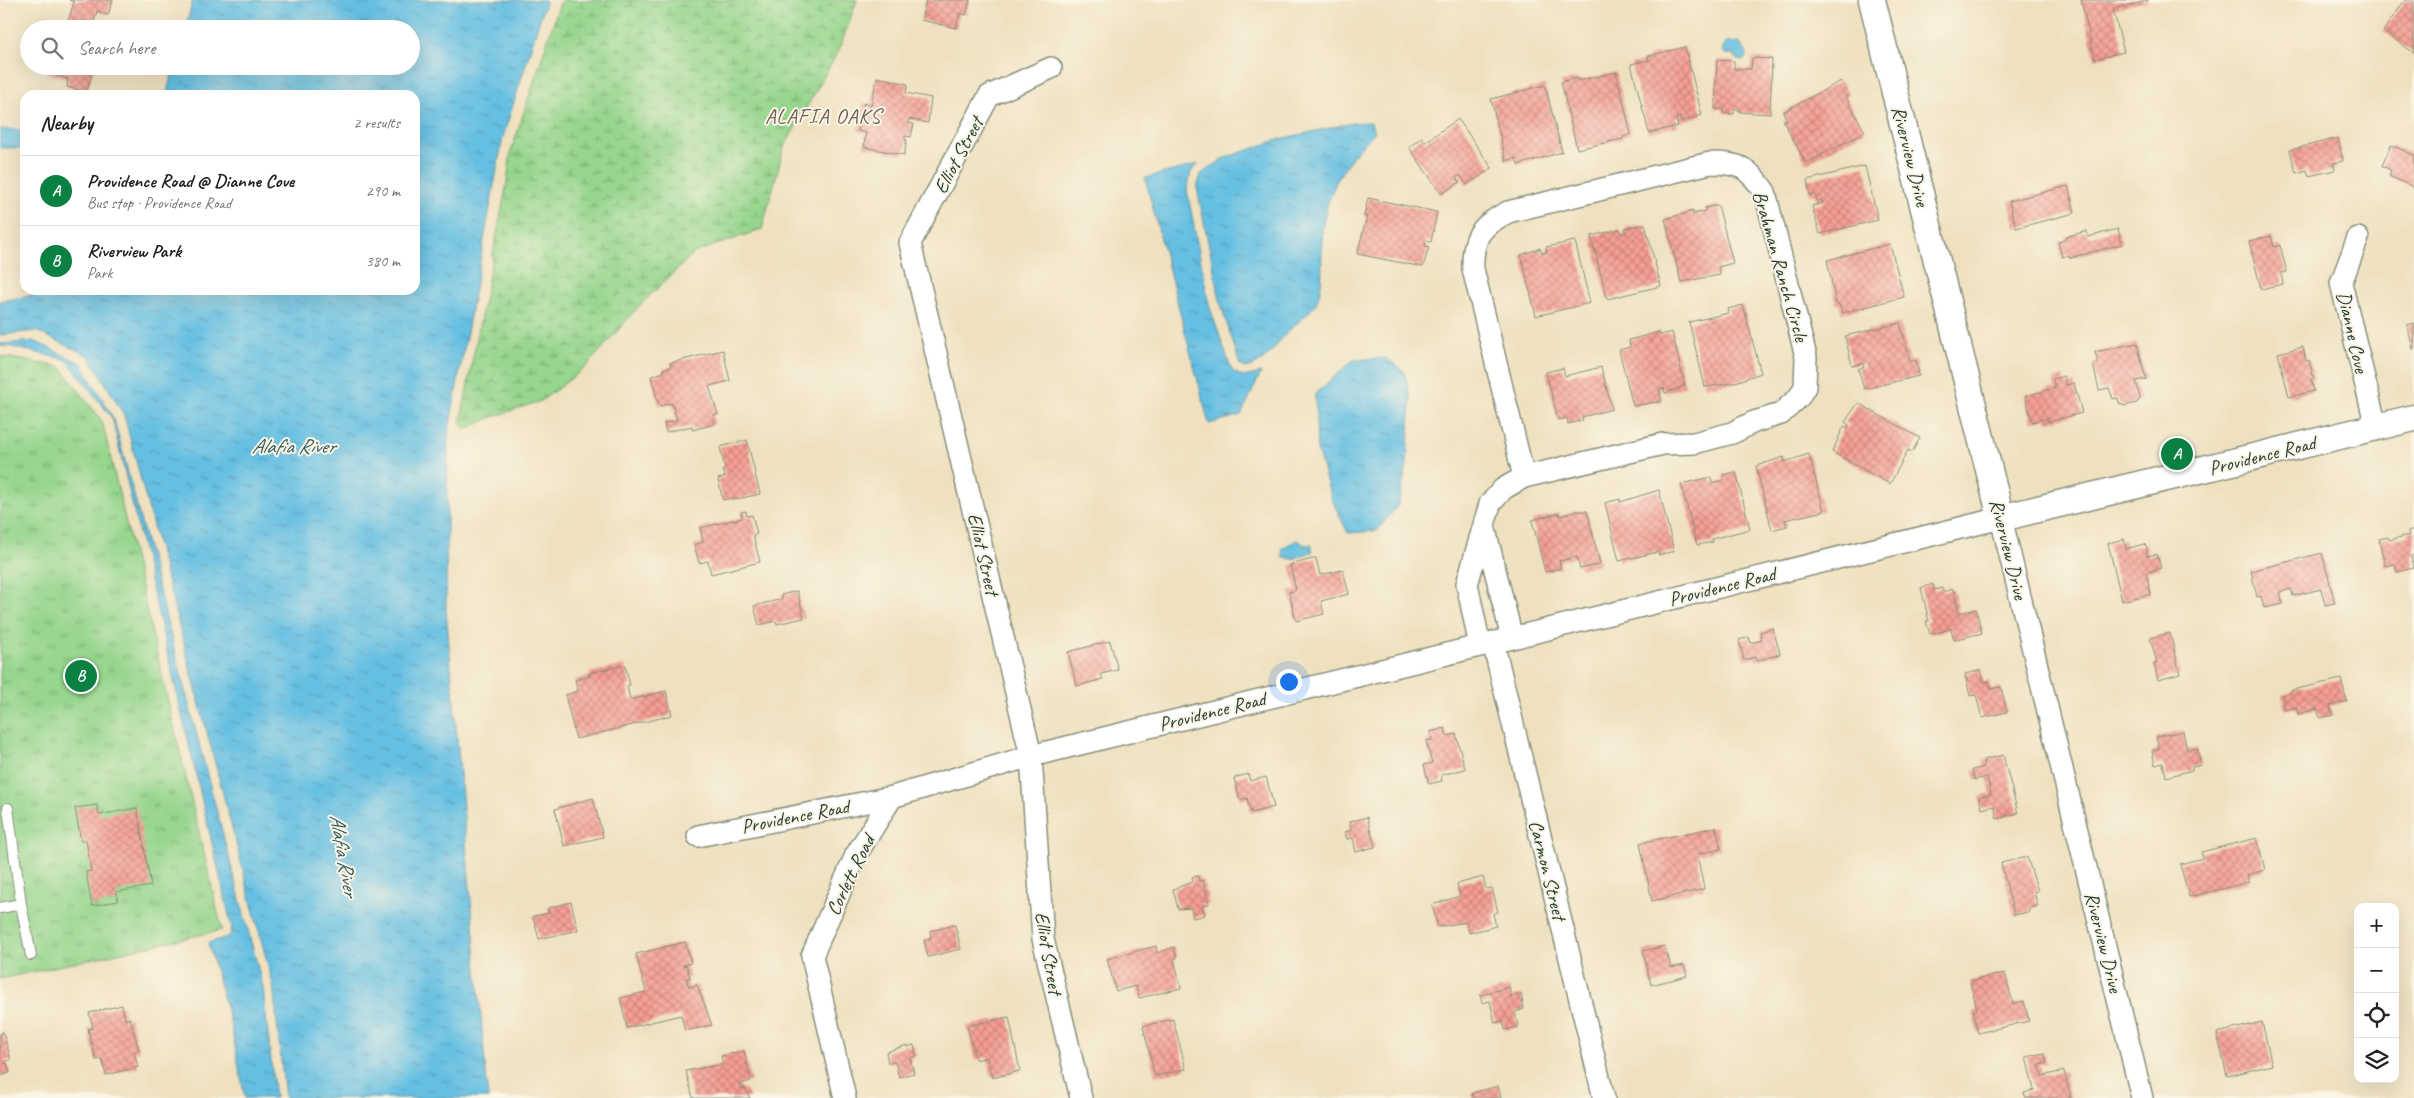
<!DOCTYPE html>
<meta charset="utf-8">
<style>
body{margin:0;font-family:Caveat,sans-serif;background:#f6f6f6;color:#222}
.controls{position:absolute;right:15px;bottom:15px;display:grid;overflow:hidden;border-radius:10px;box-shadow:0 5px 20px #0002}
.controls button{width:45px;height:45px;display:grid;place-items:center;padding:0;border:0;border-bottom:1px solid #e0e0e0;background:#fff;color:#222;font:25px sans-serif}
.you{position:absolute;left:1288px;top:681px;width:18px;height:18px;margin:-12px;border:4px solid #fff;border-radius:50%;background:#1a73e8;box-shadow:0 0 0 8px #1a73e833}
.badge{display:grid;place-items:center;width:32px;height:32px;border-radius:50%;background:#0b8043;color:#fff;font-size:16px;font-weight:700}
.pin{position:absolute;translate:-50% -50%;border:2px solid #fff;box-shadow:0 1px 5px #0006}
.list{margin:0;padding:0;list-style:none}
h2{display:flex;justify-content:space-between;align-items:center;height:65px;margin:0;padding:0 20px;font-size:21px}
h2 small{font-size:16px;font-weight:400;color:#767676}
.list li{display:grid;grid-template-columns:32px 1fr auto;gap:15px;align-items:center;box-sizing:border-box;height:70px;padding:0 20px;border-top:1px solid #e0e0e0}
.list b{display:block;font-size:19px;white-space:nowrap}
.list p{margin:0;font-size:16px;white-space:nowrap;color:#767676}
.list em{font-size:16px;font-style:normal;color:#767676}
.icon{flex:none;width:28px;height:28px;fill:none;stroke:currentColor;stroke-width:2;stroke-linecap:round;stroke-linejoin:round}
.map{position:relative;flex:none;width:2414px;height:1098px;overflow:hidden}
.search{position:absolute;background:#fff;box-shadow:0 5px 20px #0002;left:20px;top:20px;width:400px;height:55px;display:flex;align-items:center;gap:12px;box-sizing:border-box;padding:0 18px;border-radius:28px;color:#767676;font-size:19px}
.panel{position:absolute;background:#fff;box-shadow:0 5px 20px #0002;left:20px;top:90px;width:400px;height:205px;border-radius:15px}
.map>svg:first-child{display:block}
.wetland{fill:url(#wetland-marsh);stroke:#5a8a60}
.park{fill:url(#park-tufts);stroke:#5a8a60}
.water{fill:url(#water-ripples);stroke:#427e8b}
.building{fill:url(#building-cross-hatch)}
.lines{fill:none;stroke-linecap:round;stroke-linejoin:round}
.service-casing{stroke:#878f7a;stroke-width:12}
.minor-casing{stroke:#878f7a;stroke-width:24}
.tertiary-casing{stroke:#878f7a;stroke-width:29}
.service{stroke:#fff;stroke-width:10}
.minor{stroke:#fff;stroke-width:21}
.tertiary{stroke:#fff;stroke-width:26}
.labels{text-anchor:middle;stroke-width:4;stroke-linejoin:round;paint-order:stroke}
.street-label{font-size:20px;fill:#1f3d34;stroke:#fcf5e5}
.neighbourhood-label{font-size:21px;letter-spacing:1px;fill:#6b5f56;stroke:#fcf5e5}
.water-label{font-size:21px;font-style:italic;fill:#305e60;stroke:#fcf5e5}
</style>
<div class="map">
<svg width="2414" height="1098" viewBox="0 0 2414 1098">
<defs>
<pattern id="wetland-marsh" width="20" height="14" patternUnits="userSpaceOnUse" patternTransform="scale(1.25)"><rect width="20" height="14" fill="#96d68d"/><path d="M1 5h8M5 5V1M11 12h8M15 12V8" fill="none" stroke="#7aaf74"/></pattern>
<pattern id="park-tufts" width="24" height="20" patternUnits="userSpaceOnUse" patternTransform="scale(1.25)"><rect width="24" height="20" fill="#96d68d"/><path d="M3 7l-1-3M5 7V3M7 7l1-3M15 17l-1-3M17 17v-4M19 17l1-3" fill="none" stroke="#7aaf74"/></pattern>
<pattern id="water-ripples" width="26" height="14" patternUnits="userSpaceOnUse" patternTransform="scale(1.25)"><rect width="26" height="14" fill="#65bfe2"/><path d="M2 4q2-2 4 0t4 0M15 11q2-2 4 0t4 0" fill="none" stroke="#539cb8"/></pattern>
<pattern id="building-cross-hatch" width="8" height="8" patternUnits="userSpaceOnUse" patternTransform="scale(1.25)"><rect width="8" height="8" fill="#f79f94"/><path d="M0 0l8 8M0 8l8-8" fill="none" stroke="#c7837a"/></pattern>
</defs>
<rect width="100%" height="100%" fill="#fcf5e5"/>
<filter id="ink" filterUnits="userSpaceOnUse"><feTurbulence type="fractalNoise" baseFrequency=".02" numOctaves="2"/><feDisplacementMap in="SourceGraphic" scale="10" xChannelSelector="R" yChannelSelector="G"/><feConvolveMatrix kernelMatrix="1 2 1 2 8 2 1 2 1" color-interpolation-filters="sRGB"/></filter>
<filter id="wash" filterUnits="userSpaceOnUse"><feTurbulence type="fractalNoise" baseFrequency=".0096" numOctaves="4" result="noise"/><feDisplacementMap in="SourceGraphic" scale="20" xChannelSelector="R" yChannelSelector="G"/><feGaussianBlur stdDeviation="1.12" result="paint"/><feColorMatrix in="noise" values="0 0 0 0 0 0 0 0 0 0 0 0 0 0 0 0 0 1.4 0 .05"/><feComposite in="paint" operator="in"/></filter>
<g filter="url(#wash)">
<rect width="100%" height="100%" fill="#efe1c0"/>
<!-- wetland -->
<path class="wetland" d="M561 0H857L839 50 784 147 762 229 694 253 639 306 585 368 541 401 492 417 464 430 461 420 507 182 511 151Z"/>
<!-- park -->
<path class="park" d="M0 356 61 367 102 421 222 930 0 979Z"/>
<!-- water -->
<path class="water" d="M193 0H546L503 137 448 435 446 609 488 1098H285L273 985 124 415 89 356 36 331 0 335V301L64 290H415V95H166L174 66H411V29H185Z
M1739 42 1746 51 1747 56 1743 61 1738 60 1733 54H1725L1722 50 1725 43Z
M1371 122 1374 133C1342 163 1322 199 1322 244 1321 263 1324 284 1317 301 1311 314 1293 325 1283 337 1272 351 1264 364 1246 368L1240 365 1221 305 1197 188 1201 174 1225 158 1280 139 1351 123Z
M0 129 25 130V148H0Z
M1199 164 1191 172 1187 190 1210 308 1232 371 1244 377 1261 373 1241 415 1209 424 1145 178Z
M34 341 81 363 114 419 263 987 275 1098H245L230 1021 208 943 230 936 232 928 112 418 67 360 12 347 0 346V344Z
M1386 358 1404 371 1411 399 1407 465 1398 505 1377 531 1348 533 1332 500 1317 450 1315 394 1353 360Z
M1297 540 1305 545 1311 544 1313 551 1294 559 1283 558 1282 548Z"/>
<g id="blocks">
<!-- building -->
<path class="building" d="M69 0H113L108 15 97 11 92 29H81L67 24 74 2Z
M926 0H970L966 15 960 13 956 28 921 20Z
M2081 0H2148V1L2113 9 2124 52 2095 59Z
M2405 0H2414V53L2383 31Z
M1685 47 1702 115 1681 122 1680 117 1676 118 1678 126 1649 133 1631 64 1649 60 1648 56Z
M1752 58 1772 59 1770 114 1740 112V110L1734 109V114L1723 113V109H1715L1717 60 1734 61V69H1751Z
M48 66H94L87 92 67 87 68 79 46 73Z
M1616 72 1631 134 1623 137V139L1577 149 1561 82 1577 78 1578 81Z
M877 77 908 84 906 93 931 98 928 123 909 119 908 123 914 124 911 137 905 136V140H907L904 155 864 147 866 133 858 131 864 103 871 105Z
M1841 81 1849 95 1846 97 1865 132 1806 163 1783 121 1787 120 1783 112Z
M1545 85 1562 152 1518 165 1516 158 1506 161 1491 99Z
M1458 119 1492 168 1467 185 1460 175 1456 178 1460 182 1441 194 1409 147 1422 137 1425 142Z
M2338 138 2343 161 2333 163 2335 170 2309 176 2307 170 2296 173 2290 150Z
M2391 145 2414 155 2413 187 2389 176 2391 170 2382 166Z
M1865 166 1878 220 1820 234 1812 206 1823 203 1822 200 1817 201 1815 194 1810 195 1807 180Z
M2068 186 2075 213 2016 228 2009 201Z
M1368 198 1437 212 1431 242 1426 241 1425 246 1429 247 1423 267 1357 254 1367 217 1364 216Z
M1718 205 1733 263 1718 267 1720 275 1681 282 1665 219 1693 211V214L1705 211V208Z
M1645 224 1661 286 1607 299 1591 236 1620 229 1621 234 1626 233 1625 228Z
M2118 229 2122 244 2070 258 2069 255 2062 257 2058 242 2065 240V237L2087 231 2088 237Z
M2271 236 2274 247 2280 245 2287 272 2281 273 2283 284 2261 289 2249 241Z
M1575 241 1590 303 1536 316 1521 255 1540 248 1542 253 1547 252 1546 247Z
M1890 244 1904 297 1842 313 1839 304H1836L1827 260Z
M1743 305 1761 373 1733 383 1705 387 1689 322 1729 313 1728 309Z
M1900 323 1910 362 1916 360 1919 376 1864 389 1858 369 1864 367 1863 363 1852 366 1845 336Z
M2414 323V349H2413L2407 325Z
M1659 332 1660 335 1672 332 1685 386 1665 393 1664 388 1659 389 1662 401 1633 406 1619 350 1630 347 1629 340Z
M2137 343 2146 379 2136 381 2140 398 2137 403 2124 406 2119 403 2118 398 2113 399 2109 388 2099 390 2093 364 2098 363 2095 352Z
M2303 347 2306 361 2309 360 2314 379H2311L2314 391 2289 397 2278 353Z
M723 350 730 381 709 386 718 414 713 415 715 424 692 430V426L666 432 664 423 677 420 672 403 659 406 651 376 664 372 663 369 671 367 670 363Z
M1601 367 1612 409 1582 417 1583 420 1568 424 1567 418 1558 420 1546 372 1563 368 1565 376Z
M2064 376 2066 385 2074 383 2082 413 2048 422 2047 418 2032 422 2025 396 2055 388 2053 379Z
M1858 403 1920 438 1912 452 1908 450 1890 484 1832 452 1844 426 1848 428 1849 425 1845 422Z
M747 440 760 494 733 500 732 498 723 500 718 479 725 477 723 470 725 469 720 447Z
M1809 454 1824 511 1785 520 1787 526 1772 530 1756 466 1784 457 1785 462Z
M1736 472 1750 529 1712 539 1713 542 1697 545 1681 484 1711 477 1712 483 1724 480 1723 475Z
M1659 490 1674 551 1659 555 1658 552 1619 561 1605 503 1620 499V502Z
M746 511 747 516 752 515 757 534 753 535 760 562 711 574 708 561 699 563 694 545 703 542 700 528 742 518 741 512Z
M1577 511H1587L1600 564 1580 569 1577 557 1559 561 1561 568 1545 572 1532 520 1559 513 1560 516Z
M2414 530V555L2411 556 2414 568 2397 572 2395 564 2385 566 2379 539 2388 537 2389 540 2409 535 2408 532Z
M2124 539 2126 549 2144 544 2147 547V556L2157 554 2161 568 2146 572 2151 594 2122 601 2108 543Z
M2322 553 2335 603 2325 605 2321 589 2293 596 2291 589 2280 592 2283 604 2264 608 2261 596 2257 597 2251 571Z
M1316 558 1320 575 1343 570 1349 594 1321 601 1324 614 1296 621 1289 592 1296 590 1290 565Z
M1933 584 1934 590 1942 588 1943 592 1953 589 1959 613 1976 609 1982 633 1954 640 1951 629 1930 634 1926 621H1929L1921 588Z
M797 591 804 618 777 624 776 621 759 625 754 606 782 599 781 595Z
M1773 628 1780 654 1756 661 1755 657 1744 660 1739 640 1749 637 1751 643 1762 640 1760 632Z
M2170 633 2180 674 2158 680 2154 664 2157 663 2150 638Z
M1110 641 1118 670 1101 674 1103 679 1077 686 1068 652Z
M625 665 630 685 627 686 630 700 666 691 672 715 576 739 565 695 578 691 575 680 590 676 589 673Z
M1981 670 1984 682 1989 681 1991 689 2001 687 2007 712 1982 718 1976 695 1970 696 1965 674Z
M2341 679 2347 701 2330 706 2333 715 2320 718 2317 709 2298 714 2296 707 2285 710 2282 695 2292 692V690Z
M1445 728 1447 736 1456 734 1465 769 1441 775 1442 781 1429 784 1424 765 1432 763 1426 741 1432 740 1430 732Z
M2183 731 2187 750 2197 748 2201 765 2192 767V770L2166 777 2163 763 2155 765 2152 751 2159 749 2156 737Z
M2003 755 2018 813 1997 819 1994 806 1982 809 1979 797 1991 794 1987 777 1975 780 1972 770 1984 767 1983 760Z
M1248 774 1250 781 1266 777 1274 807 1251 813 1247 798 1240 800 1234 778Z
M593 798 603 837 564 846 555 809Z
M97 805 99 815 137 808 151 886 116 892 118 901 92 906 86 872 91 871 86 840 81 841 75 808Z
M1367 817 1375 847 1356 852 1353 838 1347 839 1345 832 1351 830 1349 822Z
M1716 827 1721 849 1697 854 1704 889 1652 901 1640 843Z
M2257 838 2265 870 2247 875 2249 882 2189 897 2180 864 2203 858 2201 852Z
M2027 857 2038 891 2034 892 2038 906 2029 908V912L2014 915 2001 863Z
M1198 876 1199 881 1203 880 1209 904 1202 905 1205 915 1193 918 1191 908 1178 909 1173 889 1193 882 1192 877Z
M1483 877 1486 889 1492 888 1498 912 1493 914 1496 926 1469 933 1466 922 1438 927 1432 905 1460 896 1457 884Z
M571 902 578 930 539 939 533 916 549 913 548 908Z
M955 925 961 949 928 957 924 940 931 938 930 931Z
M685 942 691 963 683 965 687 966 690 978H686L689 987 697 985 712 1025 685 1031 681 1015 627 1028 620 998 646 992 636 954Z
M1156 946 1157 953 1174 947 1177 958 1174 959 1181 988 1139 998 1136 986 1116 991 1107 959Z
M1665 946 1671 968 1684 965 1687 976 1651 985 1643 951Z
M2005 973 2013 1004 2024 1001 2029 1021 1978 1033 1973 1011 1977 1010 1970 981Z
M1509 987 1511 997 1521 994 1524 1009 1515 1012 1518 1027 1505 1030 1503 1021 1495 1023 1490 1001 1482 1003 1480 995Z
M122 1005 125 1020 130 1018 139 1051 134 1052 138 1067 106 1075 102 1059 96 1060 88 1029 93 1028 89 1013Z
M1009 1017 1020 1071 992 1078 987 1057 976 1060 967 1026Z
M1173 1019 1186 1069 1155 1076 1143 1026Z
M2262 1022 2272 1065 2227 1076 2217 1033Z
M3 1032 11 1060 6 1061 10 1073 0 1076V1034Z
M907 1045V1047L914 1045 916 1056 910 1058 914 1073 899 1077 895 1062 888 1063 886 1052Z
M744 1051 751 1081 740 1084 741 1089 745 1088 750 1098H693L686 1071 723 1064 721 1056Z
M2044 1053 2047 1063 2039 1065 2042 1076 2064 1071 2071 1098H2026L2024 1093 2034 1090 2026 1057Z
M1498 1086 1501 1098H1473L1472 1093Z"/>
</g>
</g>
<g filter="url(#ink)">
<use href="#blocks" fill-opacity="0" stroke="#878f7a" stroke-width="1"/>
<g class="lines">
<!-- service casing -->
<g class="service-casing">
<path id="service" d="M21 904 31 955
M0 908 21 904 8 808"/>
</g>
<!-- minor casing -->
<g class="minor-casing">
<path id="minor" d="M1051 68 989 96 910 243 1031 756 1043 939 1081 1098
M2358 238 2341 283 2376 427
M1484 526 1512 638
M1493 642 1604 1098
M1480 646 1467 584 1490 504 1503 489 1524 477 1663 444 1694 443 1732 433 1754 422 1781 414 1799 397 1805 387 1806 357 1765 192C1747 167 1741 163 1710 163L1508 212C1480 226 1472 237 1473 269L1524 477
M698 836 892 797
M845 1098 812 956 856 855 892 797 1031 756 2001 518 2142 1098"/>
</g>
<!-- tertiary casing -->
<g class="tertiary-casing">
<path id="tertiary" d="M1872 0 2001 518 2414 418"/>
</g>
<!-- service -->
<use href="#service" class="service"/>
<!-- minor -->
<use href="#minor" class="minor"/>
<!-- tertiary -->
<use href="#tertiary" class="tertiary"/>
</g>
</g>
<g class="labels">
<!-- street labels -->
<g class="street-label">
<text transform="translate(958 155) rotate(-62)" y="7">Elliot Street</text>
<text transform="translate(1911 156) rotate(76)" y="7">Riverview Drive</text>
<text transform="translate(1781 266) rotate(74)" y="7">Brahman Ranch Circle</text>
<text transform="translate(2353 332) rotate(77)" y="7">Dianne Cove</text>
<text transform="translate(2262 455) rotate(-14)" y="7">Providence Road</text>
<text transform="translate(2009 549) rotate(76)" y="7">Riverview Drive</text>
<text transform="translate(984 554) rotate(77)" y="7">Elliot Street</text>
<text transform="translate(1722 586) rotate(-14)" y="7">Providence Road</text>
<text transform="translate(1212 711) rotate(-14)" y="7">Providence Road</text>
<text transform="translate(795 816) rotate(-11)" y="7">Providence Road</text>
<text transform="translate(1548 870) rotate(76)" y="7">Carmon Street</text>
<text transform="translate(850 875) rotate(-64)" y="7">Corlett Road</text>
<text transform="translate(2104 942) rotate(76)" y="7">Riverview Drive</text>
<text transform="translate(1049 953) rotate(80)" y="7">Elliot Street</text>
</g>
<!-- neighbourhood labels -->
<g class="neighbourhood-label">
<text x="823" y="123">ALAFIA OAKS</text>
</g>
<!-- water labels -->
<g class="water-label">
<text x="293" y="453">Alafia River</text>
<text transform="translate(344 855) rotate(80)" y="7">Alafia River</text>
</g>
</g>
</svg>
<div class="controls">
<button>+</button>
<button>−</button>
<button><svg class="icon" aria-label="locate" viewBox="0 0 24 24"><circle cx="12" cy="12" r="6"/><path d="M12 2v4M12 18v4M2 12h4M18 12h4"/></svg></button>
<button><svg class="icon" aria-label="layers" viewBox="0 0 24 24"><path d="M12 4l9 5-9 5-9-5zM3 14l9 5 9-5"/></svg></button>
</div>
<div class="you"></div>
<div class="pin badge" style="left:2177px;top:454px">A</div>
<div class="pin badge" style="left:81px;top:676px">B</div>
<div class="search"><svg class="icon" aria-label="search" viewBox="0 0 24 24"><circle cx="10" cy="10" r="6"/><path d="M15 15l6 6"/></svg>Search here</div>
<section class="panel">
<h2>Nearby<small>2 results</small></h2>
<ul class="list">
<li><span class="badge">A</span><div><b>Providence Road @ Dianne Cove</b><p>Bus stop · Providence Road</p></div><em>290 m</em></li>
<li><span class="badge">B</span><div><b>Riverview Park</b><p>Park</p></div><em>380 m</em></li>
</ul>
</section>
</div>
